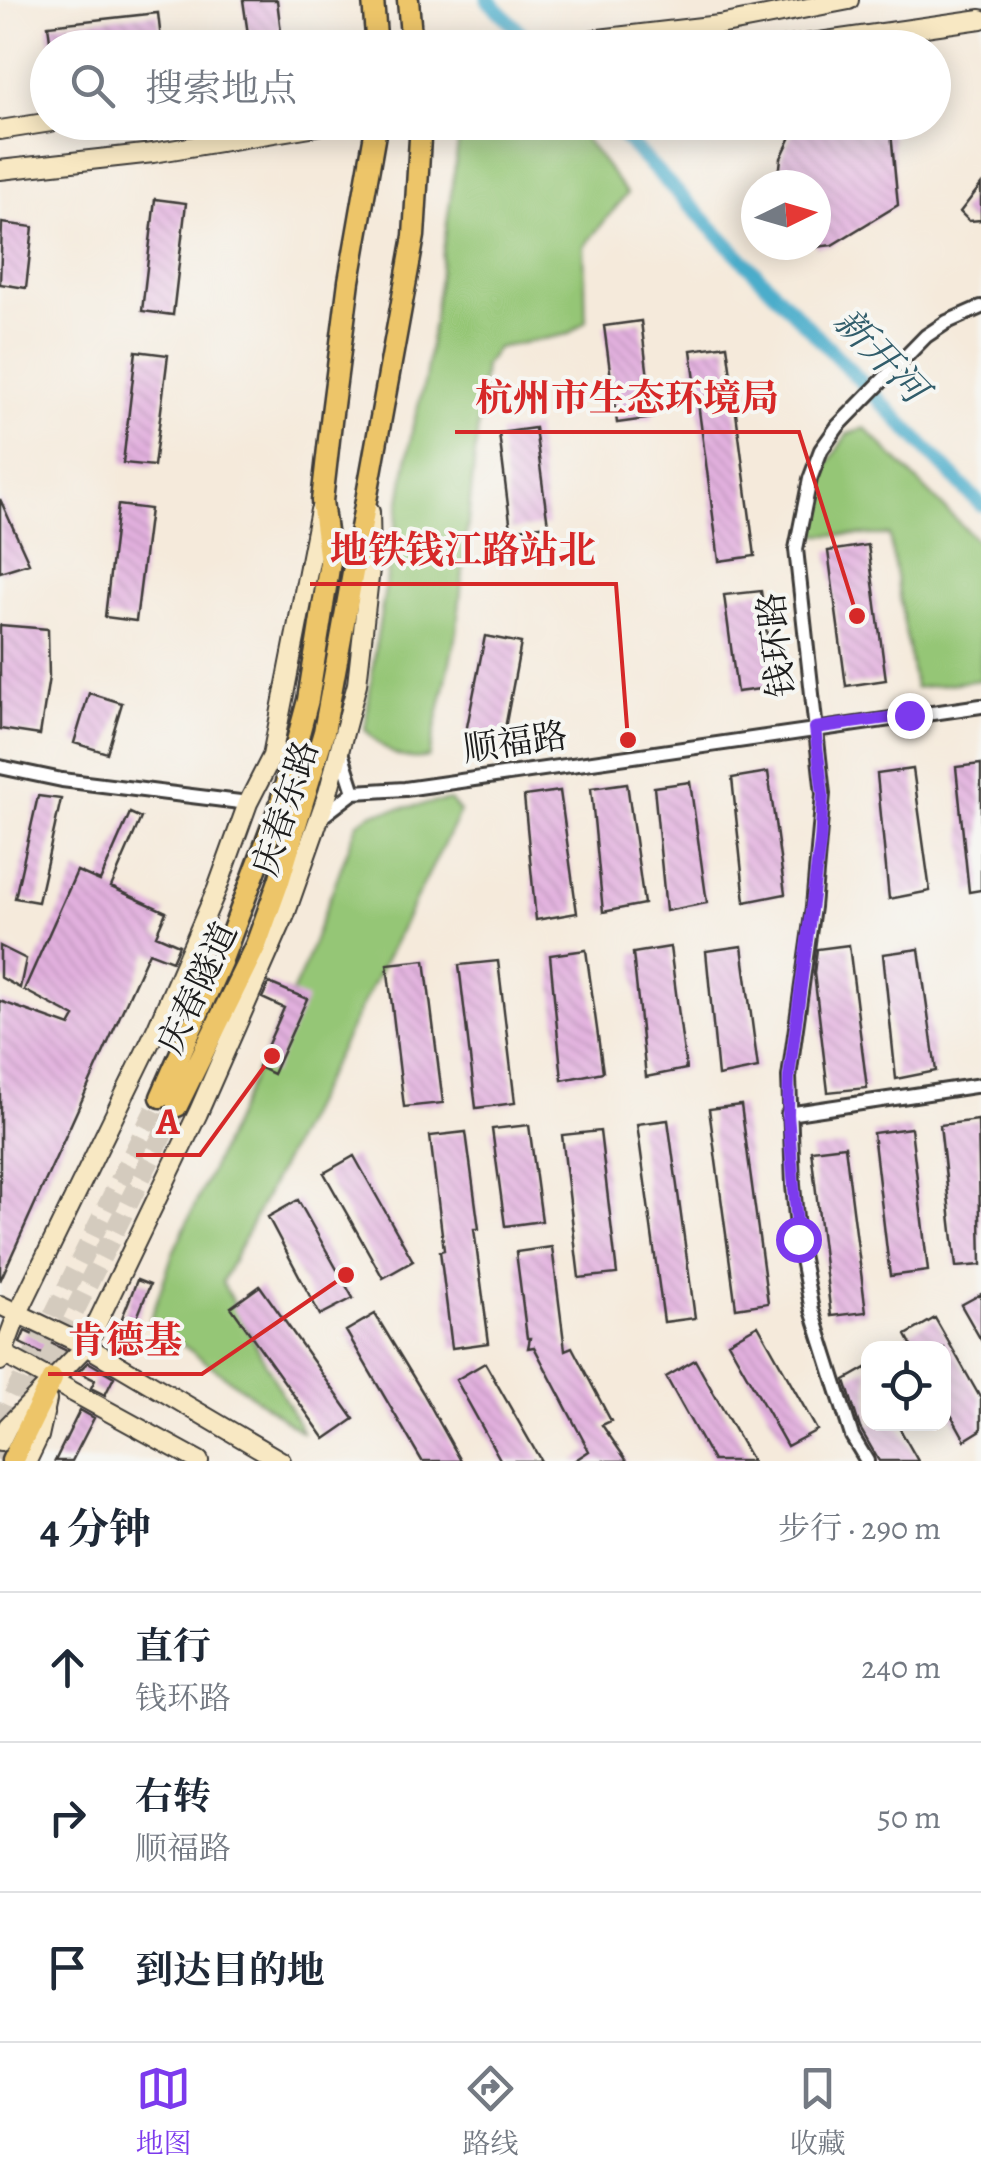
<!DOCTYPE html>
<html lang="zh">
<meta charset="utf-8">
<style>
body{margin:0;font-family:Alegreya,"Noto Serif SC",serif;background:#f2f2f3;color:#1f2937}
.controls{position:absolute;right:30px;bottom:30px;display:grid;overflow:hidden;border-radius:20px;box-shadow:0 5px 25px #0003}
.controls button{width:90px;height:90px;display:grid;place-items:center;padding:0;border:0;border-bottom:2px solid #e0e1e3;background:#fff;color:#1f2937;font:50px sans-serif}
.compass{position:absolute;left:741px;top:170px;width:90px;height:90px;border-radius:50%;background:#fff;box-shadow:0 5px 25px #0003;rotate:85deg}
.stop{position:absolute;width:30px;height:30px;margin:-22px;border:8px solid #7c3aed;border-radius:50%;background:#fff}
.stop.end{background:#7c3aed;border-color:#fff;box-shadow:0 2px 10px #0008}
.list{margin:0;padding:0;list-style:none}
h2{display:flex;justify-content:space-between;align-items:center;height:130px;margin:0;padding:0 40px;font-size:42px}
h2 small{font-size:32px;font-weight:400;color:#747a83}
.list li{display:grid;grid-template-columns:65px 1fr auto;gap:30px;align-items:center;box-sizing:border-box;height:150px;padding:0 40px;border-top:2px solid #e0e1e3}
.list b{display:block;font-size:38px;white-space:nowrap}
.list p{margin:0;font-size:32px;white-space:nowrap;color:#747a83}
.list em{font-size:32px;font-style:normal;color:#747a83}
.icon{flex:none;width:55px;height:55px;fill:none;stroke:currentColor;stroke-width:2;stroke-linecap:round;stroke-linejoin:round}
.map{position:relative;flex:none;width:981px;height:1461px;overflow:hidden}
.search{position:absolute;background:#fff;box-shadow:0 5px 25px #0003;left:30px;right:30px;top:30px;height:110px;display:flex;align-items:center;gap:25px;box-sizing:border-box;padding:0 35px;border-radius:55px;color:#747a83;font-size:38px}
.sheet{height:580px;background:#fff}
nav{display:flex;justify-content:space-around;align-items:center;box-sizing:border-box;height:140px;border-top:2px solid #e0e1e3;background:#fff;font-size:28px;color:#747a83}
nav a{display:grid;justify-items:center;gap:5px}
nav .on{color:#7c3aed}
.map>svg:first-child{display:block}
.green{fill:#95c676;stroke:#587149;stroke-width:2.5}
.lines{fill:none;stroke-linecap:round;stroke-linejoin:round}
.canal{stroke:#4badcb;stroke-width:15}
.building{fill:url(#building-back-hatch)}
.primary-tunnel{stroke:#d4cbbe;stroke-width:20;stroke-dasharray:20 10;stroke-linecap:butt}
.street-casing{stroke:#3d3b39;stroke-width:18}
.secondary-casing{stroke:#3d3b39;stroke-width:22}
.primary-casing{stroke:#3d3b39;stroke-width:25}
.street{stroke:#fff;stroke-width:12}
.secondary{stroke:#f8e8c3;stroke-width:18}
.primary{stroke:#edc569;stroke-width:20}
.route{stroke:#7c3aed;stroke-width:12}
.labels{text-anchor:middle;stroke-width:8;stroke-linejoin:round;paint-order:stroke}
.street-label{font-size:35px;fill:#1c1c1c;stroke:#f6f6f2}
.water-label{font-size:38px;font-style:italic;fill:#315d6b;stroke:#f6f6f2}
.leader{fill:none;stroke:#d62828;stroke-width:4}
.callout-dot{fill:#d62828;stroke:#f6f6f2;stroke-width:4}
.callout-label{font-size:38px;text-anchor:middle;font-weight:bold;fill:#d62828;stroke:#f6f6f2;stroke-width:8;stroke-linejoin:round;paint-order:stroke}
</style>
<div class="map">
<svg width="981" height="1461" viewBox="0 0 981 1461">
<defs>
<pattern id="building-back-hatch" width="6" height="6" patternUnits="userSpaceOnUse" patternTransform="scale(2.5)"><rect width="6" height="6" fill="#e2b0de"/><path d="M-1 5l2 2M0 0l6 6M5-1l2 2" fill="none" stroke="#c197be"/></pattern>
</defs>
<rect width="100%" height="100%" fill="#f6f6f2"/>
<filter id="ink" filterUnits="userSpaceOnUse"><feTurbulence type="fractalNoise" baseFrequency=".01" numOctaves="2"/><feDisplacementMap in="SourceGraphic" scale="20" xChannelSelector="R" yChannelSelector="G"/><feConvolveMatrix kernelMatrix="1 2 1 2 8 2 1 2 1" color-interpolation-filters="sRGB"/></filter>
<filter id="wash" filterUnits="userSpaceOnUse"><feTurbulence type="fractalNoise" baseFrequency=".0048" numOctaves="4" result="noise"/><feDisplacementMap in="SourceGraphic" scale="40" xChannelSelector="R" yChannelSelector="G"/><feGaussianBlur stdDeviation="2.25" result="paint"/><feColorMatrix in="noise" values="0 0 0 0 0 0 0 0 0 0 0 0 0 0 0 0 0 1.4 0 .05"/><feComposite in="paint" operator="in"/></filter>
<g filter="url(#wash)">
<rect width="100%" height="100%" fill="#f5eadb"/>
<!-- green -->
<path class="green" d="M461 123H573L627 194 584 246 586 321 569 334 497 348 484 366 457 630 429 757C400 763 383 750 365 729L376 642 413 425 425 380Z
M865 428 981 545V680L915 688 889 535H812L827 466 847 434Z
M450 800 460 812 222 1282 303 1433 150 1321 173 1253 303 969 358 822 373 813Z"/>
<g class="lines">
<!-- canal -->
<path class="canal" d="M488 0 536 48
M609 122 981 505"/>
</g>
<g id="blocks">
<!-- building -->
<path class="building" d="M243 0H277L281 32 269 34 271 48H250Z
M158 13 162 48H51L48 25Z
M798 122H890L898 205 832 245 816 247V185H778L781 158Z
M981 185V220L969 221 960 212Z
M155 199 186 203 173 315 142 311Z
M2 223 33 227 26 288 0 284Z
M641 321 653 418 617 423 604 326Z
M727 345 755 556 719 561 691 350Z
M136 351 168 355 154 466 123 463Z
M535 428 548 525 511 530 499 433Z
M0 499 29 563 0 572Z
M118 505 150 509 136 621 105 617Z
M868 545 886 680 846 686 828 551Z
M761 591 774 687 737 692 724 595Z
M0 625 48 629 49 677 40 735 0 729Z
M485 636 521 643 503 739 466 732Z
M89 693 122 703 107 753 74 743Z
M981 764V890L969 892 956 767Z
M913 769 930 891 889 899 877 774Z
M768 772 785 894 745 902 732 778Z
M690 782 707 903 666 911 654 787Z
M627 783 644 904 603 912 591 788Z
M560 791 577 913 536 920 524 796Z
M38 796 61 799 38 902 15 898Z
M130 813 141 818 111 887 166 912 156 935 179 945 172 961 149 952 0 1281V1001L70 1026 75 1017 24 990 77 871 100 881Z
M849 945 867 1088 828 1092 814 973 817 949Z
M0 946 26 959 20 988 0 977Z
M742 946 758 1068 718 1076 706 951Z
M670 947 686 1069 646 1077 633 953Z
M919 949 936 1071 896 1079 883 954Z
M586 950 603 1072 562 1080 550 955Z
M425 960 443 1103 404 1107 387 964Z
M498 961 515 1103 476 1108 459 965Z
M269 983 307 999 273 1074 258 1067 284 1008 262 998Z
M741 1105 768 1303 736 1308 709 1109Z
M668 1120 695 1318 664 1322 637 1124Z
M978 1120 981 1265 956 1267 940 1125Z
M529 1125 542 1221 505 1226 492 1129Z
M911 1128 928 1271 890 1276 873 1133Z
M600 1131 617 1274 579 1278 562 1135Z
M466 1132 479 1229H474L489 1343 452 1348 440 1251 444 1250 430 1136Z
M845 1146 866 1312 831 1316 811 1150Z
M354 1156 413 1261 383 1278 324 1173Z
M298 1200 353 1298 320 1315 268 1217Z
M552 1247 565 1350 572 1347 611 1421 602 1425 627 1461H574L589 1451 534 1347 528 1348 530 1338H527L516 1252Z
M137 1280 150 1285 123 1353 111 1346Z
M260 1286 354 1419 325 1439 231 1307Z
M981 1294V1340L961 1305Z
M375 1314 423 1393 461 1461H422L346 1331Z
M935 1318 981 1399V1430L965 1440 944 1402V1348H913L906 1335Z
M758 1325 817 1430 787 1446 728 1342Z
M25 1331 65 1350 55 1360 20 1343Z
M695 1360 752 1461H713L666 1377Z
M88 1362 114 1377 105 1395 91 1388 95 1380 78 1372Z
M485 1363 541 1461H501L456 1380Z
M868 1367V1424H897L918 1461H879L860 1428 845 1380Z
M80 1410 94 1418 72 1461H55Z"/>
</g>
</g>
<g filter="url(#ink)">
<use href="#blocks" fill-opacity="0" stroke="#3d3b39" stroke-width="2.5"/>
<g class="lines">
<!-- primary-tunnel -->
<path class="primary-tunnel" d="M34 1392 177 1106
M0 1424 161 1097
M0 1461 19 1422"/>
<!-- street casing -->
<g class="street-casing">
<path id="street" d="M341 752 354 792
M0 767 62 780 248 803
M354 792 405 789 981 706
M320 818 354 792
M788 1114 981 1085
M867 1461 852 1436 812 1310 798 1239 793 1185 789 1077 813 907 823 794 796 549 810 479 821 450 838 426 926 336 947 322 981 307"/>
</g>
<!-- secondary casing -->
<g class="secondary-casing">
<path id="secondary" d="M521 48 719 25 849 0
M777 48 981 19
M0 130 51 122
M0 170 153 153 341 122
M0 1305 86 1346 281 1461
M0 1352 199 1461
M0 1361 17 1315 156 1030 217 889 248 803 272 756 320 510
M0 1442 8 1426 86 1346 198 1113 285 915 328 793 357 684 371 560 370 512
M27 1461 39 1436 47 1400"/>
</g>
<!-- primary casing -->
<g class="primary-casing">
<path id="primary" d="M373 0 377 48
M408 0 412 48
M161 1097 221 962 280 805 308 700 330 562 322 501 332 413 349 281 377 122
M177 1106 256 945 279 881 324 732 414 236 421 122
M12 1461 52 1379"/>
</g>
<!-- street -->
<use href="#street" class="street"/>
<!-- secondary -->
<use href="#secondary" class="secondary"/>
<!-- primary -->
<use href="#primary" class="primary"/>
</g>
</g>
<g class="lines" filter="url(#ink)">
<!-- route -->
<path class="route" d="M798 1239 788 1114 789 1077 820 842 823 794 815 728 909 715"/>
</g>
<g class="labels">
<!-- street labels -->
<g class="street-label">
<text transform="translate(776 645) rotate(-96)" y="12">钱环路</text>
<text transform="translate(515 742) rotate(-8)" y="12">顺福路</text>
<text transform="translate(285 808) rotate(-72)" y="12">庆春东路</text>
<text transform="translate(197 988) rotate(-65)" y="12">庆春隧道</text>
</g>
<!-- water labels -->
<g class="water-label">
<text transform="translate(881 355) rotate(46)" y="13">新开河</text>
</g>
</g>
<!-- callouts -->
<path class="leader" d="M857 616L799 432H455M628 740L616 584H310M272 1056L200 1155H136M346 1275L202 1374H48"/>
<g class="callout-dot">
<circle cx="857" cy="616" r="10"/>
<circle cx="628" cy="740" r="10"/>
<circle cx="272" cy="1056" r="10"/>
<circle cx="346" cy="1275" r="10"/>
</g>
<g class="callout-label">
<text x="627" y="411">杭州市生态环境局</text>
<text x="463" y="563">地铁钱江路站北</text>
<text x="168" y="1134">A</text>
<text x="125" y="1353">肯德基</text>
</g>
</svg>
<div class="controls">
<button><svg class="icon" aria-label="locate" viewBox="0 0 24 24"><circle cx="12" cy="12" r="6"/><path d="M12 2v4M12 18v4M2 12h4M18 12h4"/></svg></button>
</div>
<svg class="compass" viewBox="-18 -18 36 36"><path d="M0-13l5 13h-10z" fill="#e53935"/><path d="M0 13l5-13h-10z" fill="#747a83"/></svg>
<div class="stop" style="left:798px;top:1239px"></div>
<div class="stop end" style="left:909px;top:715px"></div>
<div class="search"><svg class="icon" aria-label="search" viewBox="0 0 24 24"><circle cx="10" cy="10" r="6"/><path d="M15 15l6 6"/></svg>搜索地点</div>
</div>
<section class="sheet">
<h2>4 分钟<small>步行 · 290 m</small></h2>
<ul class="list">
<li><svg class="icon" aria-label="ahead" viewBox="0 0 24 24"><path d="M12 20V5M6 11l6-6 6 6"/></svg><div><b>直行</b><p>钱环路</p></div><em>240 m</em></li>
<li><svg class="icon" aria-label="right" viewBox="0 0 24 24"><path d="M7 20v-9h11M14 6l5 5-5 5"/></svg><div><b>右转</b><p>顺福路</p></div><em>50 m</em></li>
<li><svg class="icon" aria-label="arrive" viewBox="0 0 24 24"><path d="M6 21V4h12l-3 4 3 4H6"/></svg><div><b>到达目的地</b></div></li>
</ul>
</section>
<nav>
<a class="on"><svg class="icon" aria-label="map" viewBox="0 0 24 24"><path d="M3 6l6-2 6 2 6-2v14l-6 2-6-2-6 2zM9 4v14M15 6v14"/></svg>地图</a>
<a><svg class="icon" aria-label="directions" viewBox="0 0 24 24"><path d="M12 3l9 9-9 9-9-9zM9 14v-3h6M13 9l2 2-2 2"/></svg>路线</a>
<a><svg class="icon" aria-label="saved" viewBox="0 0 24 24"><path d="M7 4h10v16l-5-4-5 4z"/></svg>收藏</a>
</nav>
